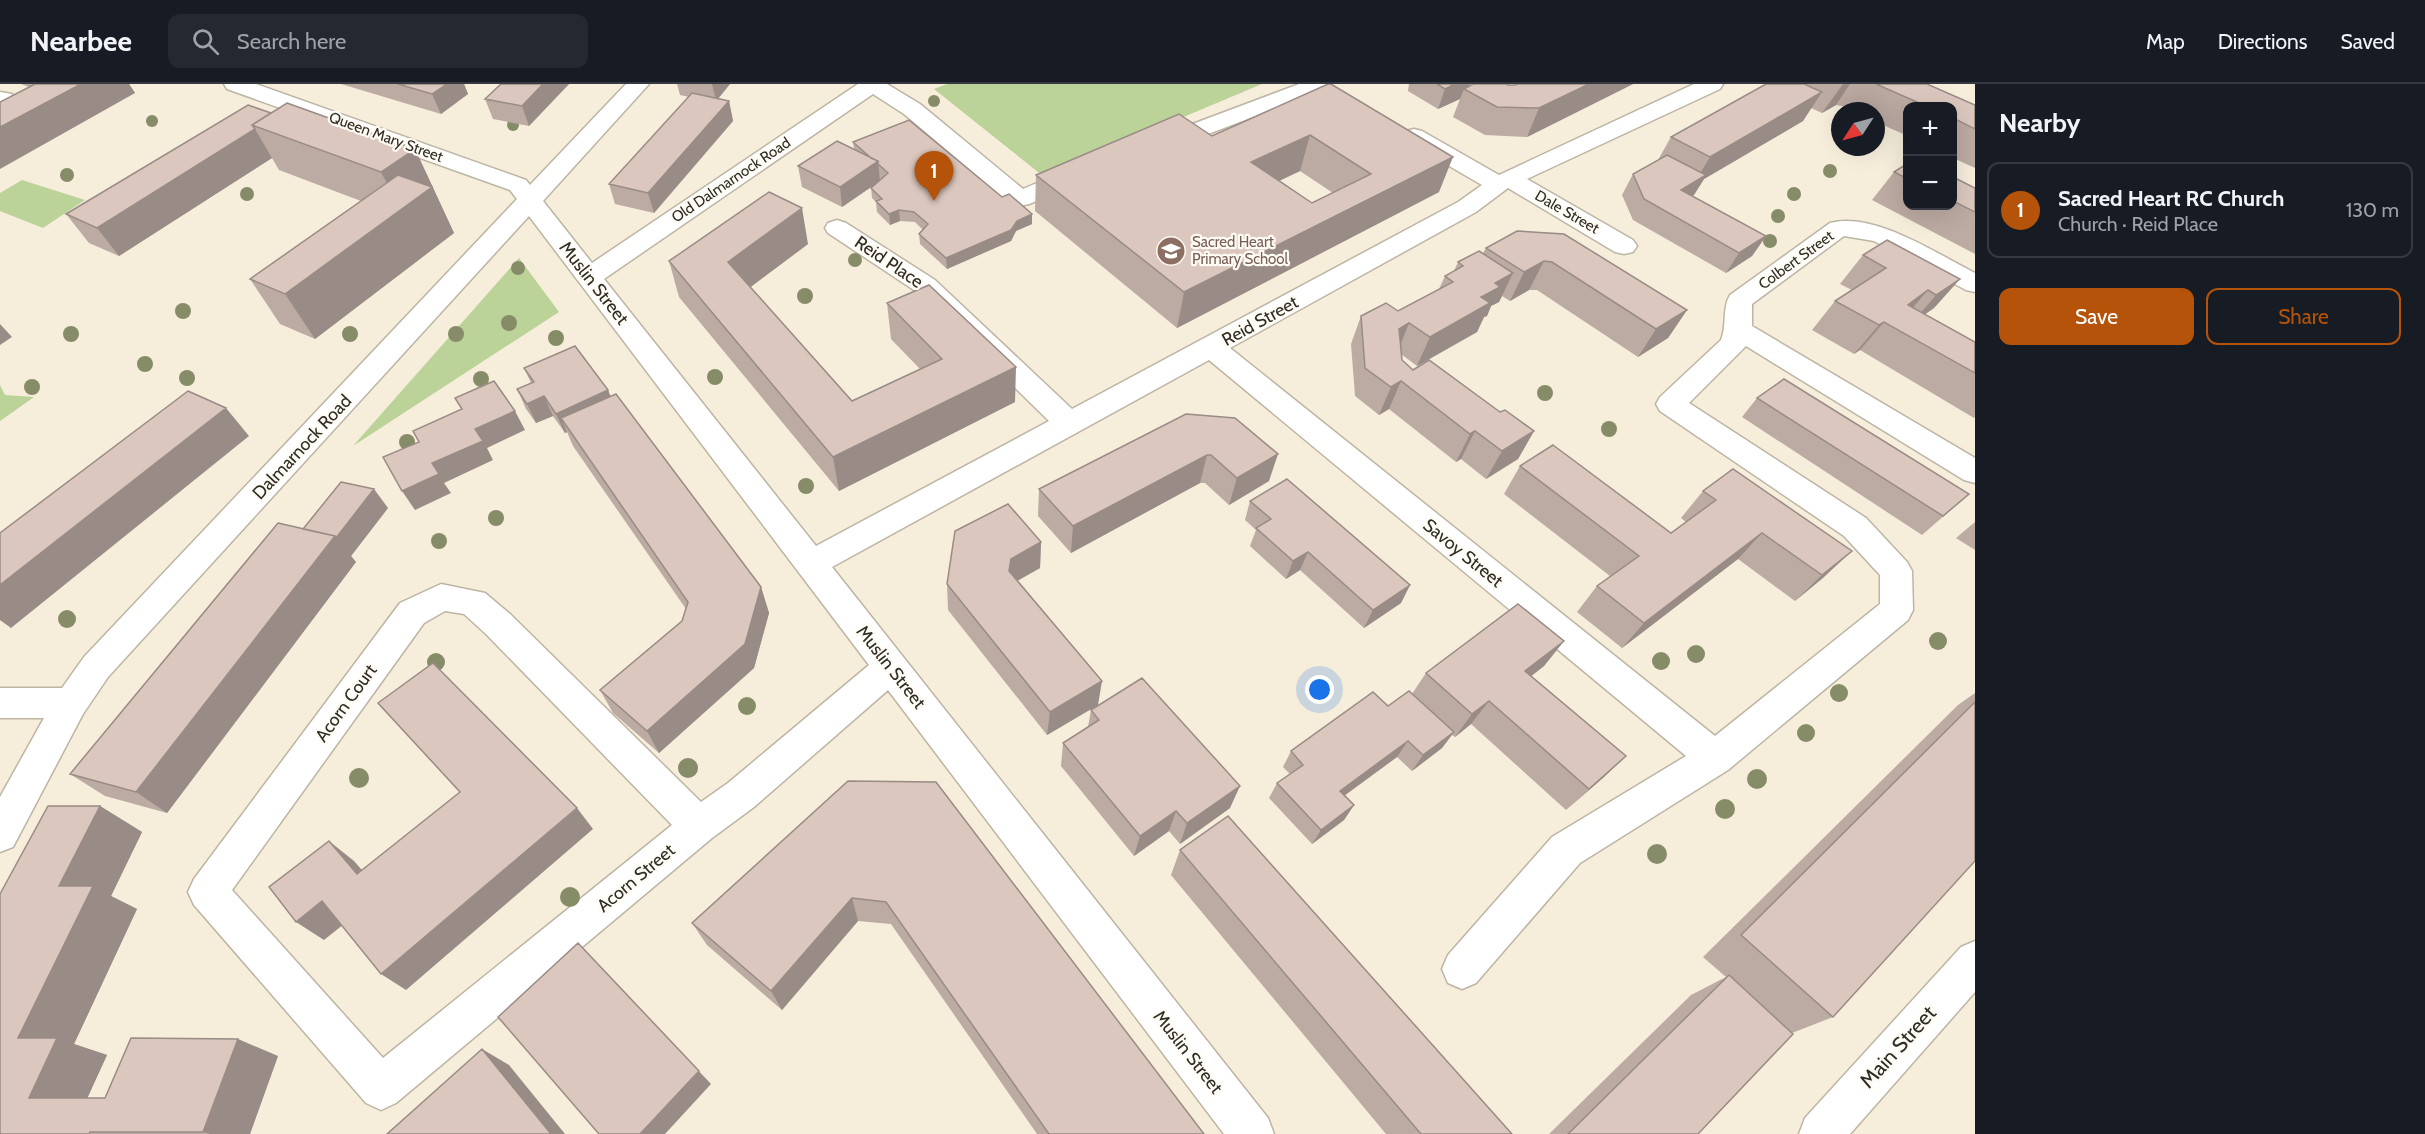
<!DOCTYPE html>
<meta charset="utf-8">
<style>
body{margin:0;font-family:Cabin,sans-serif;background:#242831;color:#f1f3f6}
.controls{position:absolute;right:18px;top:18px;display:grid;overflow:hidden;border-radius:12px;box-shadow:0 6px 24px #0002}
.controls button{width:54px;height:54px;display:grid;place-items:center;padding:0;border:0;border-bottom:2px solid #363941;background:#171b24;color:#f1f3f6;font:30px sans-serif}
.compass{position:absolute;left:1831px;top:18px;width:54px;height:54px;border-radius:50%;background:#171b24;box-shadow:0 6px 24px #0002;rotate:234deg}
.you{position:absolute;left:1320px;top:606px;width:21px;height:21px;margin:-15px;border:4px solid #fff;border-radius:50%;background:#1a73e8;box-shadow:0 0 0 9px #1a73e833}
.badge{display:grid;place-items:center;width:39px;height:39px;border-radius:50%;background:#b45309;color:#fff;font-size:20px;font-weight:700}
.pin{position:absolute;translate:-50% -50px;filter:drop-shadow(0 2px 3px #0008)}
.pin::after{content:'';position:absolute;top:32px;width:21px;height:18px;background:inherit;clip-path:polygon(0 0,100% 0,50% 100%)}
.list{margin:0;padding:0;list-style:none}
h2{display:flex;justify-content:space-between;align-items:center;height:78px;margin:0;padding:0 24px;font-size:26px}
h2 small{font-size:20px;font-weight:400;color:#9ea1a6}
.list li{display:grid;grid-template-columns:39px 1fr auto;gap:18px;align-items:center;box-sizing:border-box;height:96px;margin:0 12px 12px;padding:0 12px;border:2px solid #363941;border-radius:12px}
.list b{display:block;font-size:22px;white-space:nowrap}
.list p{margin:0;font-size:20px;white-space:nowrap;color:#9ea1a6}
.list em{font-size:20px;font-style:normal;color:#9ea1a6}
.actions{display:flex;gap:12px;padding:18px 24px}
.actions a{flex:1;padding:14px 0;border:2px solid #b45309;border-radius:12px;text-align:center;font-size:21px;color:#b45309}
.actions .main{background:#b45309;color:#fff}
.icon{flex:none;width:33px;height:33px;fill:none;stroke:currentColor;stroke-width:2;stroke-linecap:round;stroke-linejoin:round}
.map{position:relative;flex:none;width:1975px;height:1050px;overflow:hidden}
header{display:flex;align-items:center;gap:36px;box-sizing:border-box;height:84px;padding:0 30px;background:#171b24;border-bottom:2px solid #363941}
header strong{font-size:28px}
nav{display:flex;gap:33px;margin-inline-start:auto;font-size:21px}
.search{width:420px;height:54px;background:#242831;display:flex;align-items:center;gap:15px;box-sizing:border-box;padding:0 21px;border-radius:12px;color:#9ea1a6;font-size:22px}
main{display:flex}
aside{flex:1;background:#171b24}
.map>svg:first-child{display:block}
.green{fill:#bbd299}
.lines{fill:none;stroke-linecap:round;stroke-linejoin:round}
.minor-casing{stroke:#bdb5a4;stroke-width:3}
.minor{fill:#fff;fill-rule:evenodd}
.tree{fill:#868c67}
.wall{fill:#bcaba3;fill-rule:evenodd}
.shaded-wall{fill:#998b85}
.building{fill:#dbc7be;stroke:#998b85;stroke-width:1.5;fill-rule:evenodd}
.labels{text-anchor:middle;stroke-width:4.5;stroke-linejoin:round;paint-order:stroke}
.far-street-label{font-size:15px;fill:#2f2c25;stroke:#fefbf4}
.far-education-label{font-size:15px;fill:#785e54;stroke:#fefbf4;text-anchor:start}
.street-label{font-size:18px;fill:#2f2c25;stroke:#fefbf4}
.near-street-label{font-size:21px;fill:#2f2c25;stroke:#fefbf4}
</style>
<header>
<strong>Nearbee</strong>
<div class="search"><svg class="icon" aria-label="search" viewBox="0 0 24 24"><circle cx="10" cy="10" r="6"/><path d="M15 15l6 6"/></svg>Search here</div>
<nav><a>Map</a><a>Directions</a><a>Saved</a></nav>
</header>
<main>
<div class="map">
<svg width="1975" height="1050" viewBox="0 0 1975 1050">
<rect width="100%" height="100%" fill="#f6eddb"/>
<!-- green -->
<path class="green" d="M947 0H1262L1043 92 934 5Z
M22 96 85 116 43 144 0 127V109Z
M519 174 559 228 353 362Z
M0 301 5 311 34 313 0 337Z"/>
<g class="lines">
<!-- minor casing -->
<g class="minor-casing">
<path id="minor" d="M224 0H256L526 96 530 101 626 0H649L543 117 592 179 858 0H887L920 20 1023 105C1041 98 1066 83 1085 88L1089 93 1085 98 1029 120 1020 122 1011 120 904 30 873 10 604 195 816 462 1049 337 917 208 828 149 825 144 828 139 837 136 846 139 935 196 1072 325 1458 118 1482 101 1406 57 1403 52 1406 47 1414 45 1422 47 1499 91 1694 0H1723L1720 5 1527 95 1633 156 1637 162 1633 168 1624 170 1615 168 1508 104 1476 128 1230 264 1715 652 1880 520V491L1844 452 1660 327 1656 320 1660 313 1721 256C1727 242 1722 224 1730 211L1830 139C1874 127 1937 170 1975 189V208L1966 206 1874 157 1844 152 1752 220V242L1975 374V399L1964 396 1746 262 1689 319 1866 434 1907 478 1912 487 1913 526 1908 536 1728 686 1580 779 1476 899 1462 905 1448 899 1442 885 1448 871 1552 753 1686 672 1209 276 832 483 1268 1034 1274 1050H1224L888 606 754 723 712 754 396 1019 381 1026 366 1019 194 821 188 808 194 795 400 519 441 500 485 509 510 530 701 718 728 699 869 581 529 132 108 593 83 630 13 763 0 768V713L44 634H0V604H62L84 573 517 115 510 106 227 5ZM445 527 464 530 486 550 672 741 383 974 232 806 424 539Z
M1299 0H1330L1327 5 1166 66 1158 68 1150 66 1146 61 1150 56Z
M0 8 12 10 16 20 8 31 0 33Z
M1975 857V908L1850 1050H1799L1805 1034 1961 863Z"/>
</g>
<!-- minor -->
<use href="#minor" class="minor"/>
</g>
<!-- trees -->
<g class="tree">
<circle cx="934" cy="17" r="6"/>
<circle cx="152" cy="37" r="6"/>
<circle cx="513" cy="41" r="6"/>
<circle cx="1830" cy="87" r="7"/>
<circle cx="67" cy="91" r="7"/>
<circle cx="247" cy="110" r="7"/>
<circle cx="1794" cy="110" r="7"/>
<circle cx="1778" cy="132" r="7"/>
<circle cx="1770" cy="157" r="7"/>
<circle cx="855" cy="176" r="7"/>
<circle cx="518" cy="184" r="7"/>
<circle cx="805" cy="212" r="8"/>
<circle cx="183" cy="227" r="8"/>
<circle cx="509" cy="239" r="8"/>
<circle cx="71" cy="250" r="8"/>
<circle cx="350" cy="250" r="8"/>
<circle cx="456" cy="250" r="8"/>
<circle cx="556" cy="254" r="8"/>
<circle cx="145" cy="280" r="8"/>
<circle cx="715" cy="293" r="8"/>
<circle cx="187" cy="294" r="8"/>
<circle cx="481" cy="295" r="8"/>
<circle cx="32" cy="303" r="8"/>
<circle cx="1545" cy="309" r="8"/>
<circle cx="1609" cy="345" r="8"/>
<circle cx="407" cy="358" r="8"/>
<circle cx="806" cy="402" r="8"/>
<circle cx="496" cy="434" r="8"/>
<circle cx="439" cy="457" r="8"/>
<circle cx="67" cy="535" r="9"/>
<circle cx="1938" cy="557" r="9"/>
<circle cx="1696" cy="570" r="9"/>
<circle cx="1661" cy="577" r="9"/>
<circle cx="436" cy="578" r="9"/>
<circle cx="1839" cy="609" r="9"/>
<circle cx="747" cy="622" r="9"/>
<circle cx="1806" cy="649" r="9"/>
<circle cx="688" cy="684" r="10"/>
<circle cx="359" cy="694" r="10"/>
<circle cx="1757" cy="695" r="10"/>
<circle cx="1725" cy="725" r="10"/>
<circle cx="1657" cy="770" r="10"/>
<circle cx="570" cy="813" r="10"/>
</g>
<!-- wall -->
<path class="wall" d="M21 0H129L135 9 29 3Z
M341 0H464L468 10 441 30Z
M569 0 529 42 493 35 485 15Z
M677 0H730L718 15 729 17 733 37 654 129 615 120 609 100 689 13 680 11Z
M1328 0 1439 108 1177 244 1035 127 1036 91 1212 52ZM1300 87 1333 109 1312 119 1279 97Z
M1409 0H1470L1469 2 1633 0 1527 53 1485 51 1453 33 1460 15 1438 25 1408 7Z
M1766 0H1927L1975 21V84L1953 74V22H1908V52L1876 38V27H1853L1842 22 1836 21 1822 29 1811 24 1803 37 1704 95 1693 112 1766 152 1752 172 1726 189 1633 136 1622 111 1633 90 1658 76 1671 53Z
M271 29 415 65 454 149 315 255 280 240 250 195 361 117 279 86 272 74 119 172 89 159 66 130Z
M853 58 1032 140 1016 147 1011 157 947 185 920 160 919 150 923 146 915 138 900 137 890 141 877 128 876 118 872 114 871 103 842 123 802 103 798 82 854 65Z
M1908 79V122H1953V93L1975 104V170L1872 116 1894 88Z
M1517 147 1687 226 1668 254 1638 273 1537 206H1529L1510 217 1502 212 1499 218 1491 222 1487 232 1484 233 1477 248 1417 282 1401 270 1402 276 1413 286 1500 328 1534 347 1518 375 1486 395 1461 375 1456 378 1389 325 1379 331 1355 312 1351 260 1361 232 1398 227 1439 205 1445 192 1454 187 1458 178 1483 169 1486 164Z
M808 160 750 203 852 317 920 285 891 255 887 219 1015 318 839 407 679 213 669 177Z
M1863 171 1960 195 1934 224 1925 230 1975 258V333L1974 334 1860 266 1854 270 1812 246 1835 217 1852 206 1840 200Z
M524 284 608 306 610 312 761 503 769 529 754 584 659 669 613 629 600 606 682 537 686 525 573 362 567 348 565 349 553 332 536 339 526 325 517 305 531 299Z
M1757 314 1969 410 1922 451 1742 333Z
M1186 330 1269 397 1229 421 1205 399H1200L1071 469 1038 432 1039 405Z
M1520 382 1671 449 1686 438 1681 434 1703 407 1824 493 1795 517 1738 475 1622 564 1577 528 1597 502 1610 492 1504 410Z
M1250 417 1410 501 1401 519 1364 544 1300 486 1286 495 1250 462 1256 446 1245 436Z
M388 424 351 472 356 478 167 729 105 712 70 690 303 445Z
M1975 438V466L1956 454Z
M1041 458 1040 484 1017 497 1098 621 1047 651 948 526 947 500Z
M1564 557 1544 582 1531 592 1626 672 1566 726 1471 640 1455 653 1452 651 1442 664 1412 687 1397 673 1344 712 1354 721 1344 736 1312 760 1269 714 1277 699 1290 690 1283 683 1291 667 1412 610 1426 589Z
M1975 609V777L1833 933 1792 949 1698 1050H1549L1691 911 1726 893 1703 873 1958 621Z
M1091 626 1230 724 1180 760 1169 747 1134 772 1061 682 1063 659 1088 643Z
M848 697 1204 1050H1037L891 840 858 837 782 926 707 861 692 839Z
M100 722 142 748 111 812 137 825 74 960 107 971 87 1014H105L278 972 250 1050H0Z
M1180 766 1512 1050H1386L1171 791Z"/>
<!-- shaded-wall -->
<path class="shaded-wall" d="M81 0H129L135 9 0 85V43Z
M447 0H464L468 10 441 30 432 10Z
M543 0H569L529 42 522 22Z
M712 0H730L716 17Z
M1455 0H1470L1467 6 1464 5 1460 15 1438 25 1445 5Z
M1589 0H1633L1527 53 1539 24Z
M1843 0H1850L1836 21 1822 29Z
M1822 8 1803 37 1704 95 1694 111 1669 126 1681 106 1695 98 1710 73Z
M729 17 733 37 654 129 648 109Z
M255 45 272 74 119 172 97 144Z
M1310 51 1300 87 1243 114 1251 78Z
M415 65 454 149 315 255 285 210 401 126 381 88Z
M1453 73 1439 108 1177 244 1184 208Z
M878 77 880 97 842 123 840 103Z
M802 124 808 160 736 214 728 178Z
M899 126 900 137 890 141 889 130Z
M1032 130V140L1016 147 1011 157 947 185 946 174 1017 137Z
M1766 152 1752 172 1726 189 1739 169Z
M1544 177 1529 206 1510 217 1524 188Z
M1513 189 1499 218 1491 222 1487 232 1484 233 1477 248 1417 282 1430 253 1481 213 1495 199Z
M1960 195 1934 224 1911 240 1936 211Z
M1928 206 1903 235 1908 221Z
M1687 226 1668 254 1638 273 1656 245Z
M1884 238 1860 266 1854 270 1879 241Z
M1409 239 1398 267 1399 245Z
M0 240 12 253 0 261Z
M1016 283 1015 318 839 407 833 373Z
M1401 297 1389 325 1379 331 1391 303Z
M608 306 616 326 561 334 567 348 565 349 556 330Z
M544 312 553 332 536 339 527 320Z
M226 324 249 352 11 544 0 536V501Z
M515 327 525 346 487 364 493 376 444 399 451 409 415 426 402 407 432 379 475 345Z
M1475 347 1461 375 1456 378 1470 350Z
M1534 347 1518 375 1486 395 1502 367Z
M1278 370 1269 397 1229 421 1237 394Z
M1207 371 1200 399 1071 469 1073 442Z
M374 405 388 424 351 472 356 478 167 729 136 708 335 452Z
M1762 449 1738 475 1622 564 1644 539Z
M1041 458 1040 484 1010 501 1009 487 1011 475Z
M1852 467 1824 493 1795 517 1822 491Z
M1308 468 1300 486 1286 495 1293 477Z
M1410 501 1401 519 1364 544 1373 526Z
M761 503 769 529 754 584 659 669 647 647Z
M1564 557 1544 582 1507 611 1525 587Z
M1102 597 1098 621 1047 651 1050 628Z
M1489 617 1471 640 1455 653 1472 630Z
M1454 648 1442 664 1412 687 1423 671Z
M1408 657 1397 673 1330 722 1340 707Z
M1626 672 1603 694 1566 726 1589 705Z
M1240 702 1230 724 1180 760 1187 739Z
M1354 721 1344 736 1312 760 1321 746Z
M100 722 142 748 111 812 137 825 74 960 107 971 81 1028 29 1014 18 954 59 802Z
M577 724 593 745 406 906 381 890Z
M1176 727 1169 747 1134 772 1140 752Z
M329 757 354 777 382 809 357 790Z
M852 814 858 837 782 926 771 907Z
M322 817 349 836 324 856 296 838Z
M578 859 711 1000 665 1050H640Z
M238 955 278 972 250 1050H210L203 1048Z
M482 965 509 981 565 1050H551Z"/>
<!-- building -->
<path class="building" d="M35 0H81L0 43V18Z
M398 0H447L432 10Z
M501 0H543L522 22 485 15Z
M1328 0H1331L1453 73 1184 208 1036 91 1179 30 1212 52ZM1310 51 1371 90 1312 119 1251 78Z
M1437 0H1455L1445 5Z
M1473 0H1506L1508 1H1515L1518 0H1589L1539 24 1497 23 1464 5Z
M1766 0H1804L1822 8 1710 73 1671 53Z
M1876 0H1927L1975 21V45L1953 34V22H1926Z
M692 9 729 17 648 109 609 100Z
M287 19 415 65 381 88 252 41Z
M248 21 271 29 252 41 255 45 97 144 66 130Z
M909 36 1002 113 1009 110 1032 130 1017 137 1011 146 946 174 919 150 928 140 914 128 899 126 889 130 876 117 882 115 871 104 888 89 878 80V77L871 74 853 58Z
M837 57 878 77 840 103 798 82Z
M1667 71 1706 91 1681 106 1766 152 1739 169 1644 115 1633 90Z
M1908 79V95L1894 88Z
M398 91 432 103 285 210 250 195Z
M1953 93 1975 104V128L1953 117Z
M769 108 802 124 728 178 852 317 942 275 887 219 929 201 1016 283 833 373 669 177Z
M1517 147 1564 150 1687 226 1656 245 1552 178 1544 177 1524 188 1486 164Z
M1887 156 1960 195 1936 211 1928 206 1908 221 1975 258V289L1884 238 1879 241 1835 217 1886 184 1863 171Z
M1479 167 1513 189 1495 199 1500 203 1481 213 1490 219 1430 253 1409 239 1399 245 1402 276 1413 286 1429 276 1500 328 1505 326 1534 347 1502 367 1475 347 1470 350 1401 297 1391 303 1365 284 1361 232 1386 219 1398 227 1453 198 1445 192 1463 182 1458 178Z
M575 262 608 306 556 330 544 312 527 320 517 305 534 298 524 284Z
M1784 295 1969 410 1943 432 1757 314Z
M494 297 515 327 475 345 483 357 432 379 439 390 402 407 383 373 419 358 413 347 462 325 455 314Z
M188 307 226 324 0 501V449Z
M616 310 761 503 745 560 647 647 600 606 682 537 688 518 561 334Z
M1186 330 1235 334 1278 370 1237 394 1211 371H1207L1073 442 1039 405Z
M1553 361 1671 449 1716 416 1703 407 1733 385 1852 467 1822 491 1762 449 1644 539 1597 502 1639 472 1520 382Z
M1287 395 1410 501 1373 526 1308 468 1293 477 1256 444 1271 435 1250 417Z
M341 398 374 405 336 454 335 452 303 445Z
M1008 420 1041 458 1011 475 1009 487 1102 597 1050 628 947 500 955 447Z
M278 439 335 452 136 708 70 690Z
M1518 520 1564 557 1525 587 1626 672 1589 705 1489 617 1472 630 1426 589Z
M433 579 577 724 381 890 322 817 296 838 269 803 329 757 357 790 460 708 378 619Z
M1142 594 1240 702 1187 739 1176 727 1140 752 1063 659 1099 636 1091 626Z
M1409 607 1454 648 1423 671 1408 657 1340 707 1354 721 1321 746 1277 699 1303 681 1291 667 1373 608 1388 622Z
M1975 618V777L1833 933 1741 851Z
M848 697 936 698 1204 1050H1049L886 818 852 814 771 907 692 839Z
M48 722H100L59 802H93L18 954H57L29 1014H105L131 954 238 955 203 1048H90L89 1050H0V810Z
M1228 732 1512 1050H1421L1180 766Z
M578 859 699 987 640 1050H599L498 933Z
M1729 891 1793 950 1698 1050H1568Z
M482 965 551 1050H387Z"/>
<!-- icons -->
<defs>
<g id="school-disc" transform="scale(1.5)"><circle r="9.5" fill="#8d6e63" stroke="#fefbf4"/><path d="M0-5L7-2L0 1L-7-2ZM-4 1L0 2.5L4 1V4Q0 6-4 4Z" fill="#fff"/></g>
</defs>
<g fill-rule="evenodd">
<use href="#school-disc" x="1171" y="167"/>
</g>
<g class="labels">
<!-- far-street labels -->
<g class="far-street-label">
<text transform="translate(386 53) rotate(20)" y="5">Queen Mary Street</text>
<text transform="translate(731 96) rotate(-34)" y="5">Old Dalmarnock Road</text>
<text transform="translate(1567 128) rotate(30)" y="5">Dale Street</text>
<text transform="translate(1796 176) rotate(-36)" y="5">Colbert Street</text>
</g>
<!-- far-education labels -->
<g class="far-education-label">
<text x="1192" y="163">Sacred Heart<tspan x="1192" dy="17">Primary School</tspan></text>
</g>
<!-- street labels -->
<g class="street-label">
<text transform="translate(889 178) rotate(34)" y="6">Reid Place</text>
<text transform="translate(594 199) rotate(52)" y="6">Muslin Street</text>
<text transform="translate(1260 237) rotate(-29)" y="6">Reid Street</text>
<text transform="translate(302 363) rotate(-47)" y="6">Dalmarnock Road</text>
<text transform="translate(1463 469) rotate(39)" y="6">Savoy Street</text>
<text transform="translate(891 583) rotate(52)" y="6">Muslin Street</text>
<text transform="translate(346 619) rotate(-54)" y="6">Acorn Court</text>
<text transform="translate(636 794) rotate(-40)" y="6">Acorn Street</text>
<text transform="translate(1188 968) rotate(52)" y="6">Muslin Street</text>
</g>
<!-- near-street labels -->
<g class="near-street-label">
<text transform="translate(1898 963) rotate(-48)" y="7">Main Street</text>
</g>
</g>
</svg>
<div class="controls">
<button>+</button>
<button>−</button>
</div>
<svg class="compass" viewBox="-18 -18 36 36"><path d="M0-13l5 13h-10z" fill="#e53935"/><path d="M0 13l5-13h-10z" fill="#9ea1a6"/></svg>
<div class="you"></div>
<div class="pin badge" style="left:934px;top:117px">1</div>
</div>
<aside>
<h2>Nearby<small></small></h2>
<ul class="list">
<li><span class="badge">1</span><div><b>Sacred Heart RC Church</b><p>Church · Reid Place</p></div><em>130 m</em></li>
</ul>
<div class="actions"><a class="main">Save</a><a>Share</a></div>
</aside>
</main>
